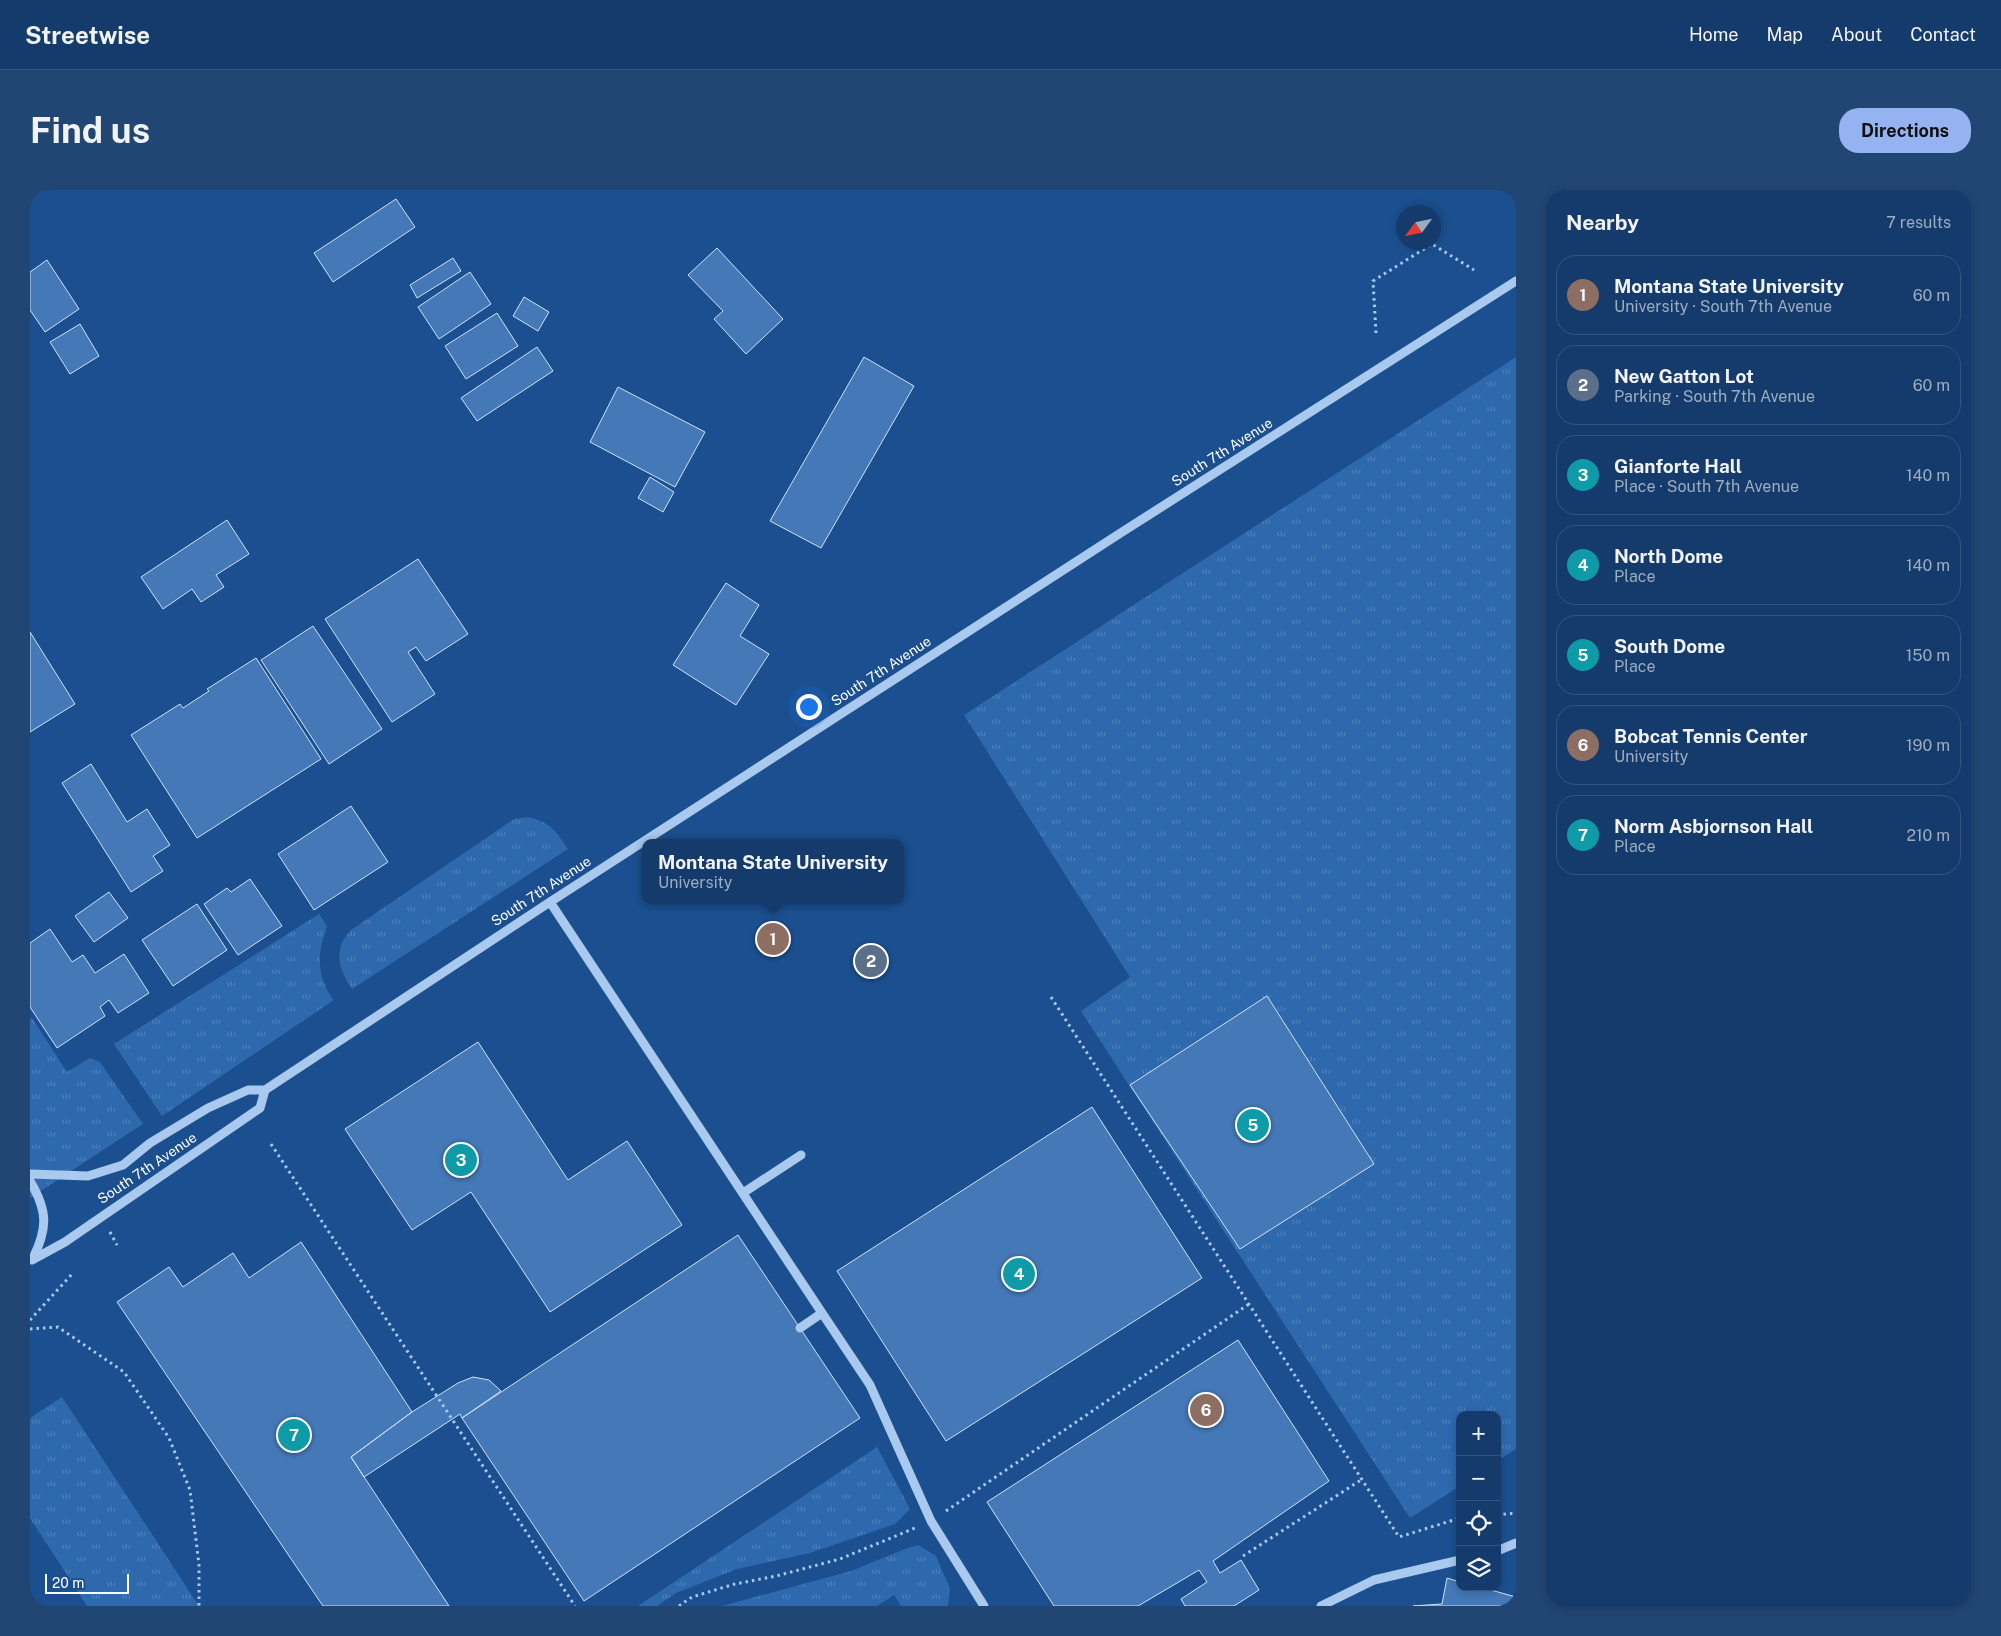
<!DOCTYPE html>
<meta charset="utf-8">
<style>
body{margin:0;font-family:"Public Sans",sans-serif;background:#214673;color:#f1f3f6}
.controls{position:absolute;right:15px;bottom:15px;display:grid;overflow:hidden;border-radius:10px;box-shadow:0 2px 8px #0003}
.controls button{width:45px;height:45px;display:grid;place-items:center;padding:0;border:0;border-bottom:1px solid #33557e;background:#143b6b;color:#f1f3f6;font:25px sans-serif}
.compass{position:absolute;left:1366px;top:15px;width:45px;height:45px;border-radius:50%;background:#143b6b;box-shadow:0 2px 8px #0003;rotate:237deg}
.scale{position:absolute;left:15px;bottom:12px;width:84px;box-sizing:border-box;padding-left:5px;border:2px solid #fff;border-top:0;font-size:14px;line-height:18px;white-space:nowrap;color:#fff;-webkit-text-stroke:4px #1b4f8f;paint-order:stroke}
.you{position:absolute;left:778px;top:516px;width:18px;height:18px;margin:-12px;border:4px solid #fff;border-radius:50%;background:#1a73e8;box-shadow:0 0 0 8px #1a73e833}
.badge{display:grid;place-items:center;width:32px;height:32px;border-radius:50%;background:#95b2f1;color:#fff;font-size:16px;font-weight:700}
.pin{position:absolute;translate:-50% -50%;border:2px solid #fff;box-shadow:0 1px 5px #0006}
.popup{position:absolute;left:612px;top:649px;width:262px;height:65px;box-sizing:border-box;display:grid;place-content:center;border-radius:10px;background:#143b6b;filter:drop-shadow(0 1px 4px #0005);font-size:16px;white-space:nowrap;color:#9dadc1}
.popup b{font-size:19px;color:#f1f3f6}
.popup::after{content:'';position:absolute;left:50%;top:100%;margin-left:-10px;border:10px solid transparent;border-top-color:#143b6b}
.list{margin:0;padding:0;list-style:none}
h2{display:flex;justify-content:space-between;align-items:center;height:65px;margin:0;padding:0 20px;font-size:21px}
h2 small{font-size:16px;font-weight:400;color:#9dadc1}
.list li{display:grid;grid-template-columns:32px 1fr auto;gap:15px;align-items:center;box-sizing:border-box;height:80px;margin:0 10px 10px;padding:0 10px;border:1px solid #33557e;border-radius:20px}
.list b{display:block;font-size:19px;white-space:nowrap}
.list p{margin:0;font-size:16px;white-space:nowrap;color:#9dadc1}
.list em{font-size:16px;font-style:normal;color:#9dadc1}
.icon{flex:none;width:28px;height:28px;fill:none;stroke:currentColor;stroke-width:2;stroke-linecap:round;stroke-linejoin:round}
.map{position:relative;flex:none;width:1486px;height:1416px;overflow:hidden;border-radius:20px}
header{display:flex;align-items:center;gap:30px;box-sizing:border-box;height:70px;padding:0 25px;background:#143b6b;border-bottom:1px solid #33557e}
header strong{font-size:24px}
nav{display:flex;gap:28px;margin-inline-start:auto;font-size:18px}
.intro{display:flex;align-items:center;justify-content:space-between;box-sizing:border-box;height:120px;padding:0 30px}
h1{margin:0;font-size:35px}
.button{padding:12px 22px;border-radius:20px;background:#95b2f1;color:#111;font-size:18px;font-weight:700}
main{display:flex;gap:30px;padding:0 30px}
aside{flex:1;background:#143b6b;border-radius:20px;box-shadow:0 2px 8px #0003}
.map>svg:first-child{display:block}
.grass{fill:url(#grass-tufts)}
.building{fill:#4478b7;stroke:#cfe3fa}
.lines{fill:none;stroke-linecap:round;stroke-linejoin:round}
.path{stroke:#a9c9ee;stroke-width:3;stroke-dasharray:2.5 4;stroke-linecap:butt}
.minor{stroke:#a9c9ee;stroke-width:9}
.labels{text-anchor:middle;stroke-width:4;stroke-linejoin:round;paint-order:stroke}
.street-label{font-size:14px;fill:#fff;stroke:#1b4f8f}
</style>
<header>
<strong>Streetwise</strong>
<nav><a>Home</a><a>Map</a><a>About</a><a>Contact</a></nav>
</header>
<div class="intro"><h1>Find us</h1><a class="button">Directions</a></div>
<main>
<div class="map">
<svg width="1486" height="1416" viewBox="0 0 1486 1416">
<defs>
<pattern id="grass-tufts" width="24" height="20" patternUnits="userSpaceOnUse" patternTransform="scale(1.25)"><rect width="24" height="20" fill="#2e69ad"/><path d="M3 7l-1-3M5 7V3M7 7l1-3M15 17l-1-3M17 17v-4M19 17l1-3" fill="none" stroke="#4d80b9"/></pattern>
</defs>
<rect width="100%" height="100%" fill="#1b4f8f"/>
<!-- grass -->
<path class="grass" d="M1486 167V1259L1467 1271V1225H1430V1296L1380 1328 1051 821 1100 787 934 525Z
M498 627C521 633 525 640 538 659L322 799C313 785 305 770 312 753 313 749 318 744 321 740L484 629Z
M289 724 297 736C287 763 286 787 304 810L132 926 84 854Z
M2 828 37 882 60 868 70 872 113 934 0 1008V829Z
M32 1207 169 1416H57L0 1328V1228Z
M847 1257 880 1319 865 1334 780 1363 707 1379 646 1403 627 1416H608Z
M888 1355 906 1366 920 1399 918 1416H871L864 1405 847 1416H692L821 1381 870 1361Z"/>
<!-- building -->
<path class="building" d="M366 9 385 37 303 92 284 63Z
M687 58 753 129 716 164 684 129 693 121 658 85Z
M423 68 431 81 387 108 380 95Z
M17 70 49 119 15 142 0 120V82Z
M440 82 461 114 409 149 388 117Z
M494 107 519 122 508 141 483 126Z
M467 123 488 156 436 189 415 156Z
M50 134 69 166 40 184 20 152Z
M507 157 523 181 447 231 431 208Z
M834 167 884 196 791 358 740 331Z
M588 197 675 242 645 297 560 252Z
M620 287 644 302 633 322 608 308Z
M197 330 219 364 186 385 194 397 171 412 162 399 133 419 111 387Z
M388 369 438 444 396 471 386 457 378 462 405 504 362 532 295 429Z
M696 393 729 415 710 446 739 464 706 515 643 475Z
M283 436 352 539 299 574 231 470Z
M0 442 45 514 0 542Z
M226 468 291 569 167 648 101 545 150 514 153 518 179 501 177 499Z
M61 574 97 632 117 619 140 655 123 666 133 681 101 702 32 593Z
M321 616 358 672 284 720 248 664Z
M220 689 252 736 208 765 174 714 197 698 201 702Z
M79 702 98 728 64 752 45 726Z
M167 714 197 760 143 796 112 750Z
M20 739 42 772 53 765 65 783 94 764 119 803 88 823 79 810 70 817 75 826 27 858 0 817V753Z
M1237 806 1344 974 1210 1059 1100 895Z
M448 852 538 990 597 951 652 1035 520 1122 441 1002 382 1040 315 939Z
M1062 917 1172 1088 916 1251 807 1081Z
M708 1045 830 1228 554 1411 432 1228Z
M271 1052 382 1222 321 1267 419 1416H293L87 1112 139 1077 153 1097 203 1063 219 1088Z
M1208 1150 1299 1291 1183 1371 1190 1383 1211 1370 1229 1400 1204 1416H1155L1151 1409 1177 1392 1169 1380 1108 1416H1024L957 1312Z
M443 1187 459 1190 471 1201 432 1228 430 1224 334 1287 321 1267 382 1222 428 1193Z
M1417 1388 1430 1392V1397H1450L1486 1407V1416H1383L1412 1414Z"/>
<g class="lines">
<!-- path -->
<path class="path" d="M1346 143 1343 91 1402 54 1444 80
M1021 807 1369 1347 1430 1328
M241 954 545 1416
M80 1042 87 1055
M0 1130 43 1083
M0 1139 28 1137 94 1182 139 1248 160 1300 169 1375V1416
M916 1321 1219 1114
M1467 1325 1486 1323
M1213 1366 1331 1290
M649 1416 662 1407 705 1394 746 1386 810 1369 885 1338"/>
<!-- minor -->
<path class="minor" d="M520 712 792 1123 770 1138
M0 984 58 986 93 975 120 953 178 918 218 900H235L520 712 1089 344 1486 91
M0 991C18 1021 18 1039 2 1070
M713 1003 771 965
M2 1070 35 1052 230 918 235 900
M792 1123 840 1195 901 1331 954 1416
M1467 1361 1486 1353
M1291 1416 1344 1390 1430 1370"/>
</g>
<g class="labels">
<!-- street labels -->
<g class="street-label">
<text transform="translate(1192 262) rotate(-32)" y="5">South 7th Avenue</text>
<text transform="translate(851 481) rotate(-33)" y="5">South 7th Avenue</text>
<text transform="translate(511 701) rotate(-33)" y="5">South 7th Avenue</text>
<text transform="translate(117 978) rotate(-34)" y="5">South 7th Avenue</text>
</g>
</g>
</svg>
<div class="controls">
<button>+</button>
<button>−</button>
<button><svg class="icon" aria-label="locate" viewBox="0 0 24 24"><circle cx="12" cy="12" r="6"/><path d="M12 2v4M12 18v4M2 12h4M18 12h4"/></svg></button>
<button><svg class="icon" aria-label="layers" viewBox="0 0 24 24"><path d="M12 4l9 5-9 5-9-5zM3 14l9 5 9-5"/></svg></button>
</div>
<svg class="compass" viewBox="-18 -18 36 36"><path d="M0-13l5 13h-10z" fill="#e53935"/><path d="M0 13l5-13h-10z" fill="#9dadc1"/></svg>
<div class="scale">20 m</div>
<div class="you"></div>
<div class="pin badge" style="left:743px;top:749px;background:#8d6e63">1</div>
<div class="popup"><b>Montana State University</b>University</div>
<div class="pin badge" style="left:841px;top:771px;background:#5c6f8a">2</div>
<div class="pin badge" style="left:431px;top:970px;background:#0f9aa8">3</div>
<div class="pin badge" style="left:989px;top:1084px;background:#0f9aa8">4</div>
<div class="pin badge" style="left:1223px;top:935px;background:#0f9aa8">5</div>
<div class="pin badge" style="left:1176px;top:1220px;background:#8d6e63">6</div>
<div class="pin badge" style="left:264px;top:1245px;background:#0f9aa8">7</div>
</div>
<aside>
<h2>Nearby<small>7 results</small></h2>
<ul class="list">
<li><span class="badge" style="background:#8d6e63">1</span><div><b>Montana State University</b><p>University · South 7th Avenue</p></div><em>60 m</em></li>
<li><span class="badge" style="background:#5c6f8a">2</span><div><b>New Gatton Lot</b><p>Parking · South 7th Avenue</p></div><em>60 m</em></li>
<li><span class="badge" style="background:#0f9aa8">3</span><div><b>Gianforte Hall</b><p>Place · South 7th Avenue</p></div><em>140 m</em></li>
<li><span class="badge" style="background:#0f9aa8">4</span><div><b>North Dome</b><p>Place</p></div><em>140 m</em></li>
<li><span class="badge" style="background:#0f9aa8">5</span><div><b>South Dome</b><p>Place</p></div><em>150 m</em></li>
<li><span class="badge" style="background:#8d6e63">6</span><div><b>Bobcat Tennis Center</b><p>University</p></div><em>190 m</em></li>
<li><span class="badge" style="background:#0f9aa8">7</span><div><b>Norm Asbjornson Hall</b><p>Place</p></div><em>210 m</em></li>
</ul>
</aside>
</main>
